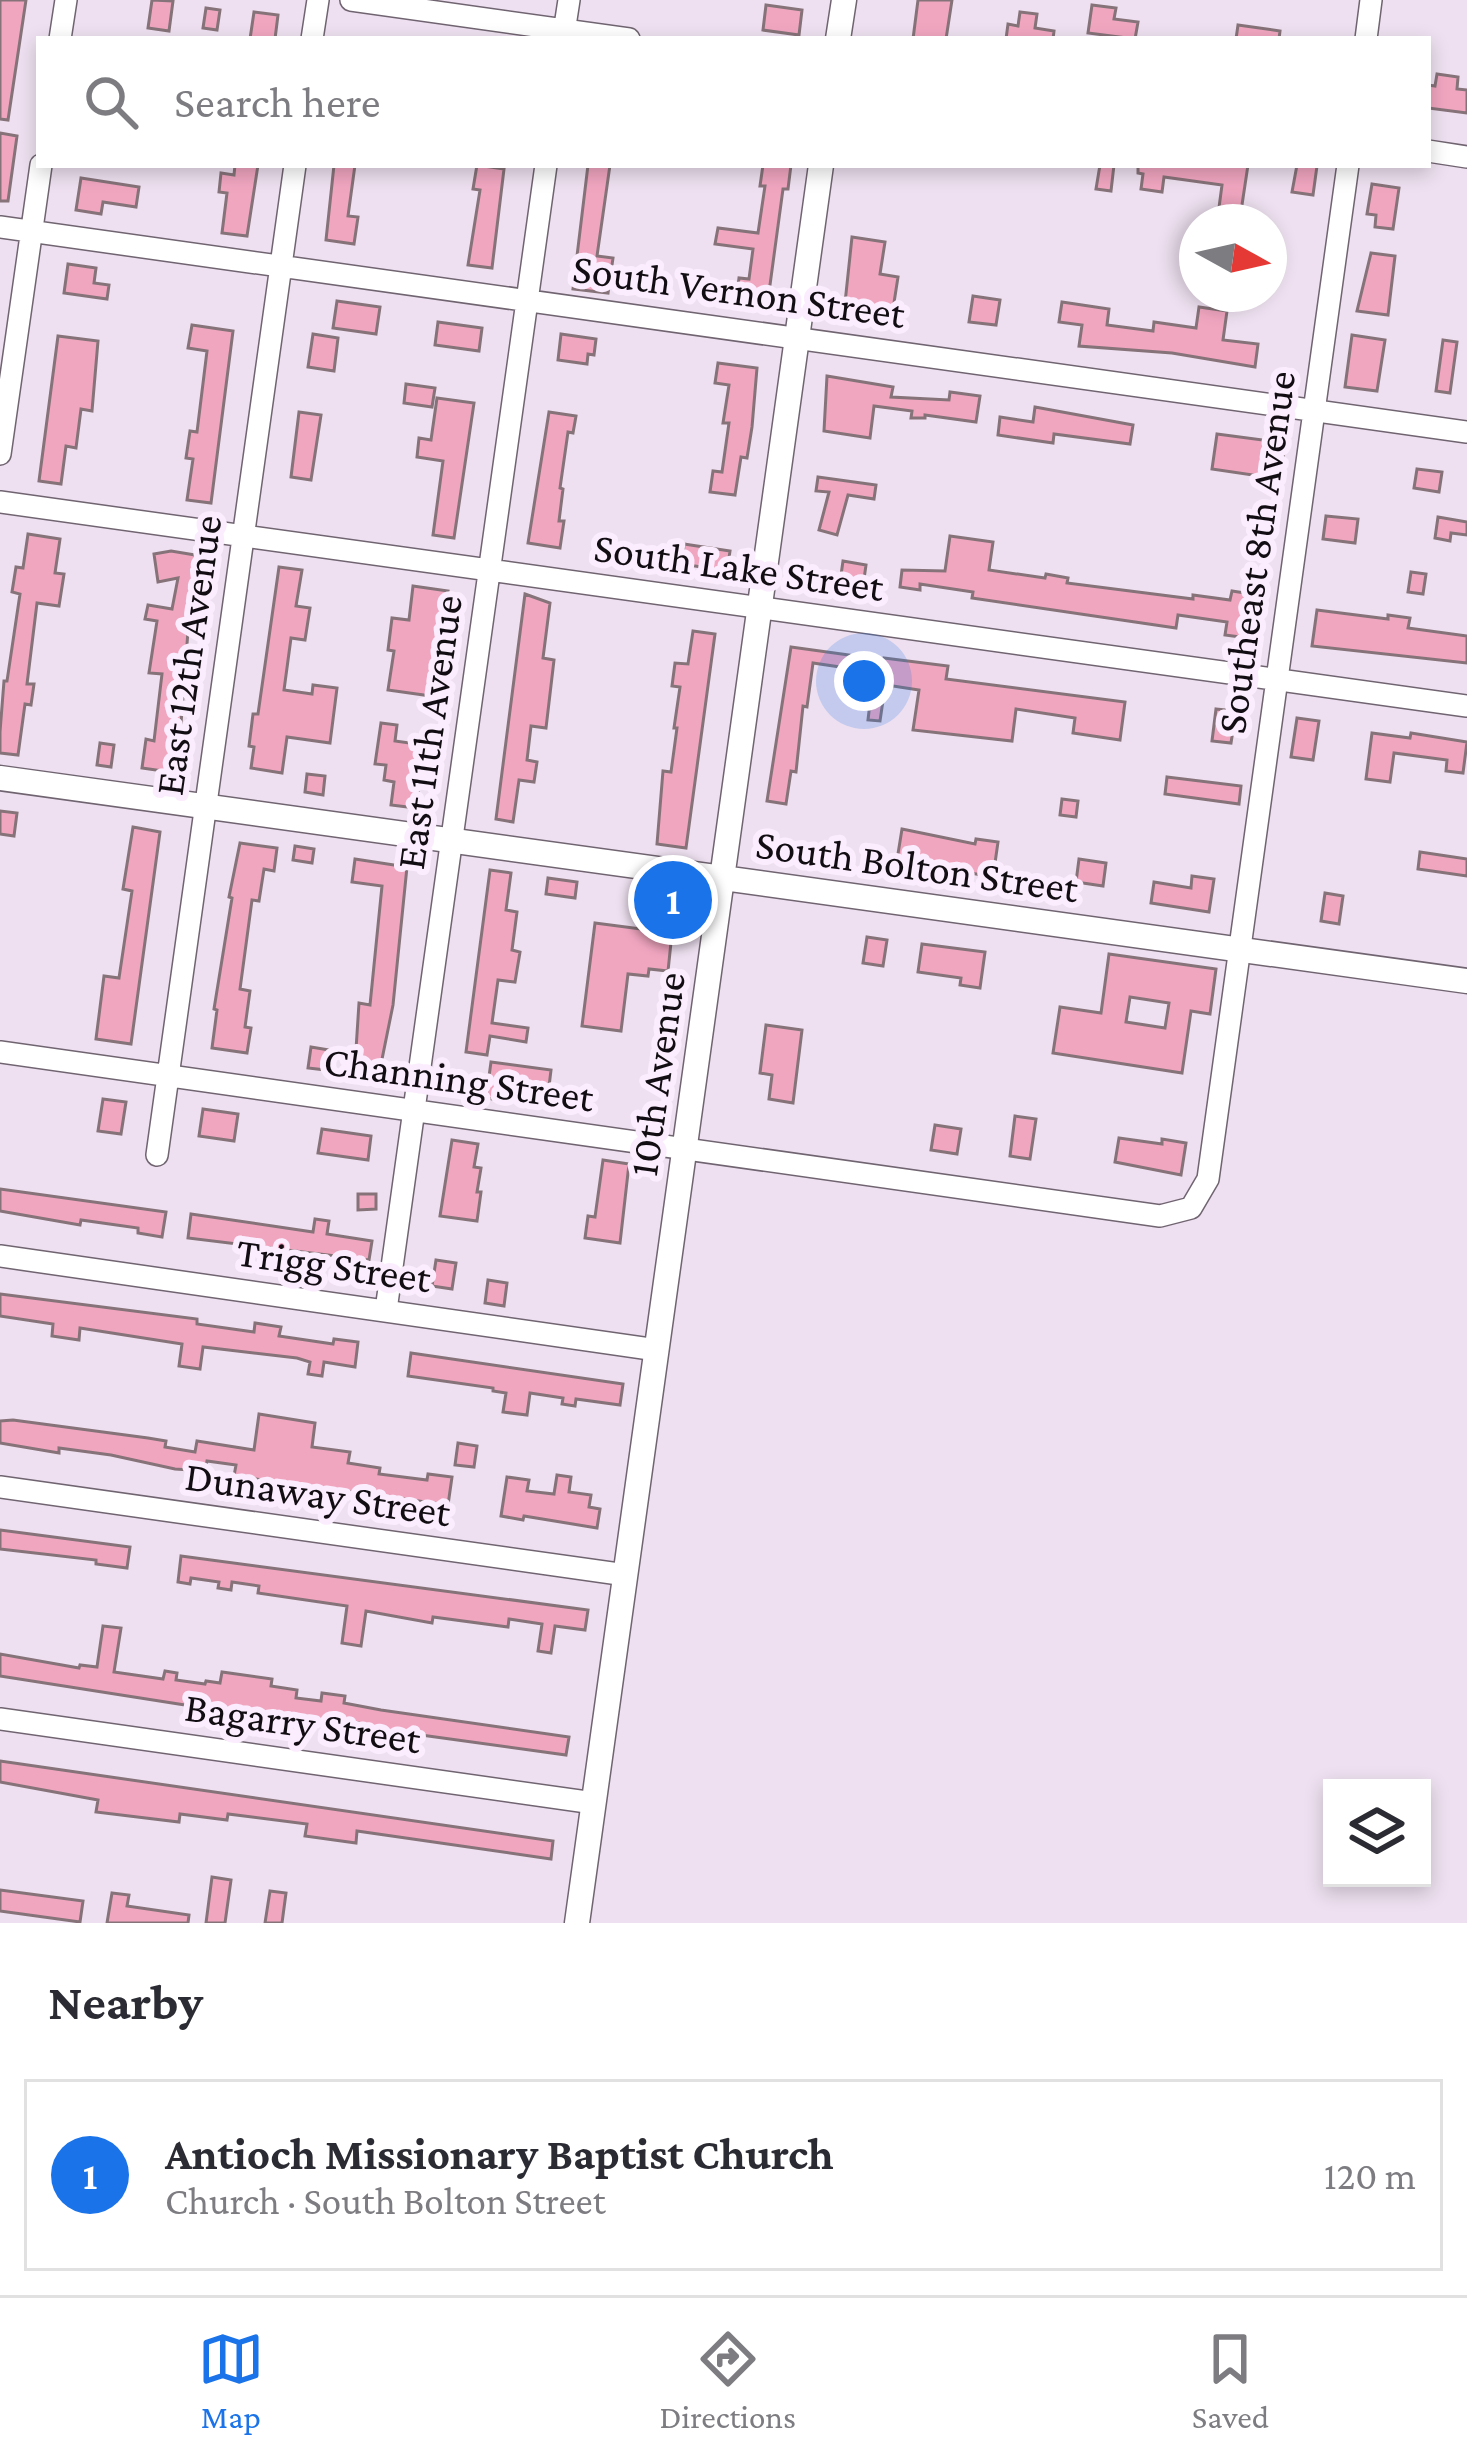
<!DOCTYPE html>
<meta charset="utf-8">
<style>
body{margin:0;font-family:"Crimson Pro",serif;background:#f7f7f7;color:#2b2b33}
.controls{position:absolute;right:36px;bottom:36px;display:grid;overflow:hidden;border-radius:0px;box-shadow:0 6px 18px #0003}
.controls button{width:108px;height:108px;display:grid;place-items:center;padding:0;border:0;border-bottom:3px solid #e1e1e2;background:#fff;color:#2b2b33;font:60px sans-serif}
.compass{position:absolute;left:1179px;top:204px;width:108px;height:108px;border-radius:50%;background:#fff;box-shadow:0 6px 18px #0003;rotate:98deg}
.you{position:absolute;left:864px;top:681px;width:42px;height:42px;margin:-30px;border:9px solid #fff;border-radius:50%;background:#1a73e8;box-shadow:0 0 0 18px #1a73e833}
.badge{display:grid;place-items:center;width:78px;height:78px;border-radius:50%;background:#1a73e8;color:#fff;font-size:39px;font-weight:700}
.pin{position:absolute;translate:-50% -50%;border:6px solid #fff;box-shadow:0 3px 12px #0006}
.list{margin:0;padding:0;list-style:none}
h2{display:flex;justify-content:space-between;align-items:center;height:156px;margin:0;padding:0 48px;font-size:51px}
h2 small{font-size:39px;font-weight:400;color:#7c7c81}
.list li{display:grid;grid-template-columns:78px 1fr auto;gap:36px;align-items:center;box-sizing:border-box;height:192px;margin:0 24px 24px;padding:0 24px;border:3px solid #e1e1e2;border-radius:0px}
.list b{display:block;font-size:45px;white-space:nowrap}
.list p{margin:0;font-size:39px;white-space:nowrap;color:#7c7c81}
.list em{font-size:39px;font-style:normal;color:#7c7c81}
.icon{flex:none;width:66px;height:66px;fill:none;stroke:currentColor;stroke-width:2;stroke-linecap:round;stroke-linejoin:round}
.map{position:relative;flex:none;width:1467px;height:1923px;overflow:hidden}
.search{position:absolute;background:#fff;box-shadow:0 6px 18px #0003;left:36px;right:36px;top:36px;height:132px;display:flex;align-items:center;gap:30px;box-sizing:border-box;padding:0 42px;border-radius:0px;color:#7c7c81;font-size:45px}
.sheet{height:372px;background:#fff}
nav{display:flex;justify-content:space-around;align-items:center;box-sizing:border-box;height:168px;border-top:3px solid #e1e1e2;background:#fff;font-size:33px;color:#7c7c81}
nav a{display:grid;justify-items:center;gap:6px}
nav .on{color:#1a73e8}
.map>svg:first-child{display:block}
.building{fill:#f1a6c0;stroke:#867379;stroke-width:3;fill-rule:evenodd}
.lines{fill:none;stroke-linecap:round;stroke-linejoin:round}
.minor-casing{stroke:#706471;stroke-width:24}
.major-casing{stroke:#706471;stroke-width:27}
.minor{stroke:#fff;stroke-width:21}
.major{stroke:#fff;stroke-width:24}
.labels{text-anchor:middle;stroke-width:12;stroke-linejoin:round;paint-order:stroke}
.street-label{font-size:42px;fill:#120d13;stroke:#fbedfd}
</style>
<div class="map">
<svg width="1467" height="1923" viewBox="0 0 1467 1923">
<rect width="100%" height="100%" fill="#eee0f0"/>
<!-- building -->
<path class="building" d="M0 0H26L8 120 0 119Z
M152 0 173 1 169 31 148 28Z
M918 0H952L946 39H913Z
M766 5 802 10 799 35 763 30Z
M1092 5 1116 8 1114 19 1138 22 1135 39 1088 33Z
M206 8 220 10 217 30 203 28Z
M254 12 278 15 275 39H250Z
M1020 12 1037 14 1035 28 1054 31 1053 39H1006L1008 24 1018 26Z
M1238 25 1280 31 1279 39H1236Z
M1437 74 1458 77 1457 89 1467 90V113L1428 108V85L1435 86Z
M0 133 17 136 8 201H0Z
M235 165H258L247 236 222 233 227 193 219 192 221 173 234 175Z
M334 165H355L348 216 358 217 354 244 326 240Z
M477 165 504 169 492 268 468 265 480 190 473 189Z
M588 165H610L597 256 613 258 608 293 573 289Z
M763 165H791L788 189H783L767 307 736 302 739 278 749 279 753 249 715 244 718 228 758 233 765 186H760Z
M1100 165H1114L1111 191 1096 189Z
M1138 165H1248L1240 218 1218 215 1222 185 1164 177 1162 192 1141 189 1143 174 1138 173Z
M1297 165 1317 166 1313 195 1292 192Z
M81 178 139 187 136 207 103 202 101 214 76 210Z
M1372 184 1399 188 1393 229 1375 227 1376 215 1367 214Z
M852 237 885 242 880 274 898 277 893 309 845 303Z
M1371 253 1395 256 1388 315 1357 311Z
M68 264 96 268 94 283 109 285 107 299 64 293Z
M973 296 1000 300 996 325 969 322Z
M337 301 380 307 376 334 333 328Z
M1062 302 1109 309 1107 325 1153 331 1154 322 1196 328 1199 307 1227 311 1223 340 1258 344 1255 367 1172 353 1079 346 1082 325 1059 322Z
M438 322 482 328 479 351 435 345Z
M192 325 233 331 211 503 187 500 193 459 186 458 190 431 197 432 207 351 188 348Z
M313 334 338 338 334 371 308 367Z
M561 334 596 339 594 355 588 354 587 364 558 360Z
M1352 335 1385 340 1377 391 1345 387Z
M58 336 98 341 92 411 81 409 76 448 66 446 61 484 39 481Z
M1443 340 1457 342 1450 393 1436 391Z
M718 363 757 368 752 427 747 458 741 457 735 495 710 492 713 471 722 472 729 423H723L729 385 715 383Z
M827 376 893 387 891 397 949 400 950 392 980 396 976 422 925 415V418H911L912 411 874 406 870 438 824 431Z
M406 384 435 388 432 407 404 403Z
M437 398 474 403 454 538 433 535 443 461 417 457 419 438 431 440Z
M1035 407 1133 425 1130 444 1054 434 1053 443 998 435 1000 417 1033 422Z
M299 412 321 415 311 480 291 477Z
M549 412 576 416 573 433 568 432 560 488 563 489 559 521H564L560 548 528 543Z
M1217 434 1285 443 1280 484 1253 480V475L1212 469Z
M1417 469 1442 472 1439 492 1414 488Z
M818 477 876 485 874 499 848 495 837 535 819 530 829 492 816 491Z
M1326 516 1358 519 1355 543 1323 539Z
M1438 517 1467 522V535L1451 533 1450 541 1435 538Z
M28 534 60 539 55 573 64 574 59 606 37 603 27 684H34L31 705 25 704 18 755 0 753V732L4 681H7L20 594 12 592 16 567 23 568Z
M950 536 993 542 989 570 1045 578 1046 574 1068 578 1067 583 1193 599V595L1230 600 1232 591 1245 593 1244 605 1263 607 1259 633 1249 631 1248 638 1225 635 1227 622 1178 615 1176 628 972 598 973 592 920 584V590L900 587 902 570 945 571Z
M684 544 730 551 727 571 682 564Z
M171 551 201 556 188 631 180 737 175 736 170 772 142 768 146 739 154 741 162 674 149 673 157 621 145 619 148 605 172 609 178 578 158 582 154 554Z
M843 561 866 565 863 586 840 582Z
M279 567 302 570 296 606 310 608 305 640 291 638 284 690 312 694 313 685 337 688 330 743 287 737 282 773 251 768 254 747 249 746 253 714H258Z
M1411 572 1426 574 1423 594 1408 592Z
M413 586 448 591 431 696 388 690 394 651 388 650 392 618 409 620Z
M525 594 550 603 543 658 554 660 546 728 531 726 527 760 537 762 534 782 519 780 513 822 496 819Z
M1317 610 1388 619V615L1410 618 1408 628 1467 636V663L1312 646Z
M693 631 715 634 686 848 657 844 663 771 671 772 677 728H674L680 687 672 686 675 663 688 664Z
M791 647 849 655 847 668 813 663 807 707 803 706 796 772 791 771 786 804 767 801Z
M884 658 948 666 946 679 1125 702 1120 740 1073 733 1075 718 1016 709 1012 741 913 730 919 690 880 684Z
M872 686 885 687 880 721 868 720Z
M1216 709 1236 711 1231 743 1212 741Z
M1297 718 1319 721 1313 760 1291 757Z
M381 723 397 725 395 741 424 745 416 808 391 805 394 782 384 780 386 765 375 764Z
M1372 733 1410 738 1411 733 1467 742 1463 773 1446 771 1447 760 1394 753 1390 782 1366 779Z
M100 743 114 745 111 767 97 765Z
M307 774 325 776 323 795 305 792Z
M1167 777 1241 786 1239 804 1165 794Z
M1062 799 1078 801 1076 817 1060 815Z
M0 811 17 813 14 836 0 834Z
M133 827 160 832 131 1044 96 1039 104 976 119 978 132 891 123 889Z
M902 829 975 844 976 839 998 842 993 877 897 860Z
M240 843 277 848 274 871 264 869 259 901 252 900 240 989 250 991 245 1027 251 1028 247 1053 212 1048 217 1010 214 1009 232 898 229 897Z
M295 846 314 849 312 863 293 860Z
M1420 852 1467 859V876L1418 869Z
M355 859 407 867 393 1005 380 1069 355 1065 359 1003 370 1005 382 886 352 882Z
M1079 859 1106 863 1103 886 1076 882Z
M490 870 511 873 506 910 517 912 512 950 520 952 515 982 498 980 492 1023 528 1028 526 1042 490 1036 487 1055 466 1052Z
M1192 876 1214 879 1209 912 1151 903 1154 882 1191 888Z
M548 878 577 882 575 898 546 894Z
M1325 893 1343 896 1339 924 1321 921Z
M595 923 672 933 668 971 649 969 648 976 628 974 621 1031 582 1026Z
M867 937 887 940 883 966 863 963Z
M922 944 985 952 980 988 960 985 961 978 918 972Z
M1109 954 1216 969 1210 1014 1191 1011 1182 1073 1053 1053 1060 1007 1101 1013ZM1130 997 1169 1003 1165 1028 1126 1022Z
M766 1025 802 1030 793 1103 769 1099 772 1075 760 1073Z
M311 1047 329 1050 326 1070 308 1068Z
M491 1062 551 1070 547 1103 500 1096 499 1100 486 1098Z
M103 1099 126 1102 121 1134 98 1131Z
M203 1109 238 1114 234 1141 199 1136Z
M1015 1116 1036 1119 1030 1159 1010 1156Z
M935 1125 961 1129 957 1154 931 1150Z
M322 1129 371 1136 368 1160 318 1153Z
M1119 1138 1162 1144V1139L1186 1143 1181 1175 1115 1162Z
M452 1140 478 1144 474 1167 481 1168 477 1192H481L477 1221 440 1216Z
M603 1160 629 1164 620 1243 585 1238 588 1216 595 1217Z
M0 1189 166 1212 162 1237 138 1233V1228L81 1220 80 1225 0 1211Z
M358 1194H376V1209L358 1210Z
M191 1214 313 1232 315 1219 329 1221 327 1234 372 1241 369 1260 188 1238Z
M436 1260 456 1263 452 1289 432 1286Z
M488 1280 507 1283 504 1306 485 1303Z
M0 1294 197 1319V1324L254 1332 255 1323 281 1327 279 1336 333 1344 334 1339 358 1342 355 1367 324 1362 322 1376 308 1374 310 1362 297 1358 203 1347 200 1369 179 1366 182 1344 80 1328 79 1340 52 1336 53 1324 0 1316Z
M411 1353 623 1384 620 1405 576 1399 575 1406 562 1404 563 1398 530 1393 527 1415 503 1412 506 1393 493 1391V1388L408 1376Z
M259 1414 315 1423 312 1447 350 1452 348 1463 380 1468 379 1474 427 1480 428 1474 452 1477 448 1505 234 1476 236 1465 207 1461 205 1471 175 1469 111 1455 59 1448V1453L0 1443V1421L13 1420 148 1438 166 1441 165 1447 195 1452 197 1441 254 1450Z
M458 1443 477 1446 474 1467 455 1465Z
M557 1475 571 1477 569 1492 591 1495 589 1507 600 1509 597 1528 524 1516 523 1520 501 1516 507 1477 529 1480 527 1491 554 1494Z
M0 1530 130 1547 127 1568 96 1564V1560L0 1549Z
M181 1556 588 1610 585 1630 555 1626 551 1653 538 1651 542 1624 509 1619 508 1627 433 1617 432 1623 366 1611 361 1646 342 1643 347 1606 258 1593 259 1586 232 1582 231 1590 218 1588 219 1582 191 1578 190 1584 178 1582Z
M103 1626 121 1628 114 1672 163 1679 165 1671 177 1673 176 1680 205 1684 206 1681 220 1683 222 1672 272 1679 271 1686 297 1690 296 1698 321 1701 322 1693 345 1696 344 1703 381 1710 569 1737 566 1755 392 1731 342 1719 341 1724 237 1708 236 1713 0 1676V1654L79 1668 80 1665 97 1667Z
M0 1761 553 1841 551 1859 357 1831 356 1843 305 1836 307 1824 228 1814 227 1820 180 1814 179 1822 96 1812 98 1800 0 1782Z
M212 1877 231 1880 225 1923H206Z
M0 1890 83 1901 80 1922 0 1911Z
M270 1891 286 1893 282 1923H265Z
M112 1893 129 1895 127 1906 189 1915 188 1923H107Z"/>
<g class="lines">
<!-- minor casing -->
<g class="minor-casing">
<path id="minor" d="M351 0 629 39
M60 39 66 0
M312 39 318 0
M563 39 569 0
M1366 39 1371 0
M1428 151 1467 157
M0 227 1467 432
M0 454 41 165
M0 502 1467 706
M0 1052 1160 1216 1191 1208 1208 1179 1348 165
M157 1155 295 165
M0 1256 657 1350
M386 1310 546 165
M0 1487 626 1575
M0 1719 594 1803"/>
</g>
<!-- major casing -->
<g class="major-casing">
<path id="major" d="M838 39 844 0
M0 778 1467 981
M577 1923 821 165"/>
</g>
<!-- minor -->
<use href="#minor" class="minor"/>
<!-- major -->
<use href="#major" class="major"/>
</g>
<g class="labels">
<!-- street labels -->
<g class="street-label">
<text transform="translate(739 290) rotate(8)" y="15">South Vernon Street</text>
<text transform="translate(1255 552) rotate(-82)" y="15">Southeast 8th Avenue</text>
<text transform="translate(739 566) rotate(8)" y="15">South Lake Street</text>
<text transform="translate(187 655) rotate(-82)" y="15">East 12th Avenue</text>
<text transform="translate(428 732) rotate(-82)" y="15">East 11th Avenue</text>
<text transform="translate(917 865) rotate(8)" y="15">South Bolton Street</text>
<text transform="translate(656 1074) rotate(-82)" y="15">10th Avenue</text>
<text transform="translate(459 1078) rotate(8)" y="15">Channing Street</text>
<text transform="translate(334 1264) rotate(8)" y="15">Trigg Street</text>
<text transform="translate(318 1493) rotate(8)" y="15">Dunaway Street</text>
<text transform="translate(303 1722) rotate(8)" y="15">Bagarry Street</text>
</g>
</g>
</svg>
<div class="controls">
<button><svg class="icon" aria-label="layers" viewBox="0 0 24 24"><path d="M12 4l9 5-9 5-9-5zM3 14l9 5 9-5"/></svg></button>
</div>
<svg class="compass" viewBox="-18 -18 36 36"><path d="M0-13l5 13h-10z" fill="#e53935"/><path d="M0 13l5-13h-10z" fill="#7c7c81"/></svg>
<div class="you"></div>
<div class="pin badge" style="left:673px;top:900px">1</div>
<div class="search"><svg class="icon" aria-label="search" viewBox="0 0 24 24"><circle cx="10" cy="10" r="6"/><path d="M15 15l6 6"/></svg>Search here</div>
</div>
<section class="sheet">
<h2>Nearby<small></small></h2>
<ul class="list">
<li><span class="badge">1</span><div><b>Antioch Missionary Baptist Church</b><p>Church · South Bolton Street</p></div><em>120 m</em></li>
</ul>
</section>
<nav>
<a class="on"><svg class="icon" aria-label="map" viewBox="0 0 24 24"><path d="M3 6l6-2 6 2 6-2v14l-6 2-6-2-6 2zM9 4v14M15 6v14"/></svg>Map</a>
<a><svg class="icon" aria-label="directions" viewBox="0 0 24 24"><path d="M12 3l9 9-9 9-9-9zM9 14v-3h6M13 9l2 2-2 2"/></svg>Directions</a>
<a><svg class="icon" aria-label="saved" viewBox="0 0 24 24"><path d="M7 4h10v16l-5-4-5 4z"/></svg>Saved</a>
</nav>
